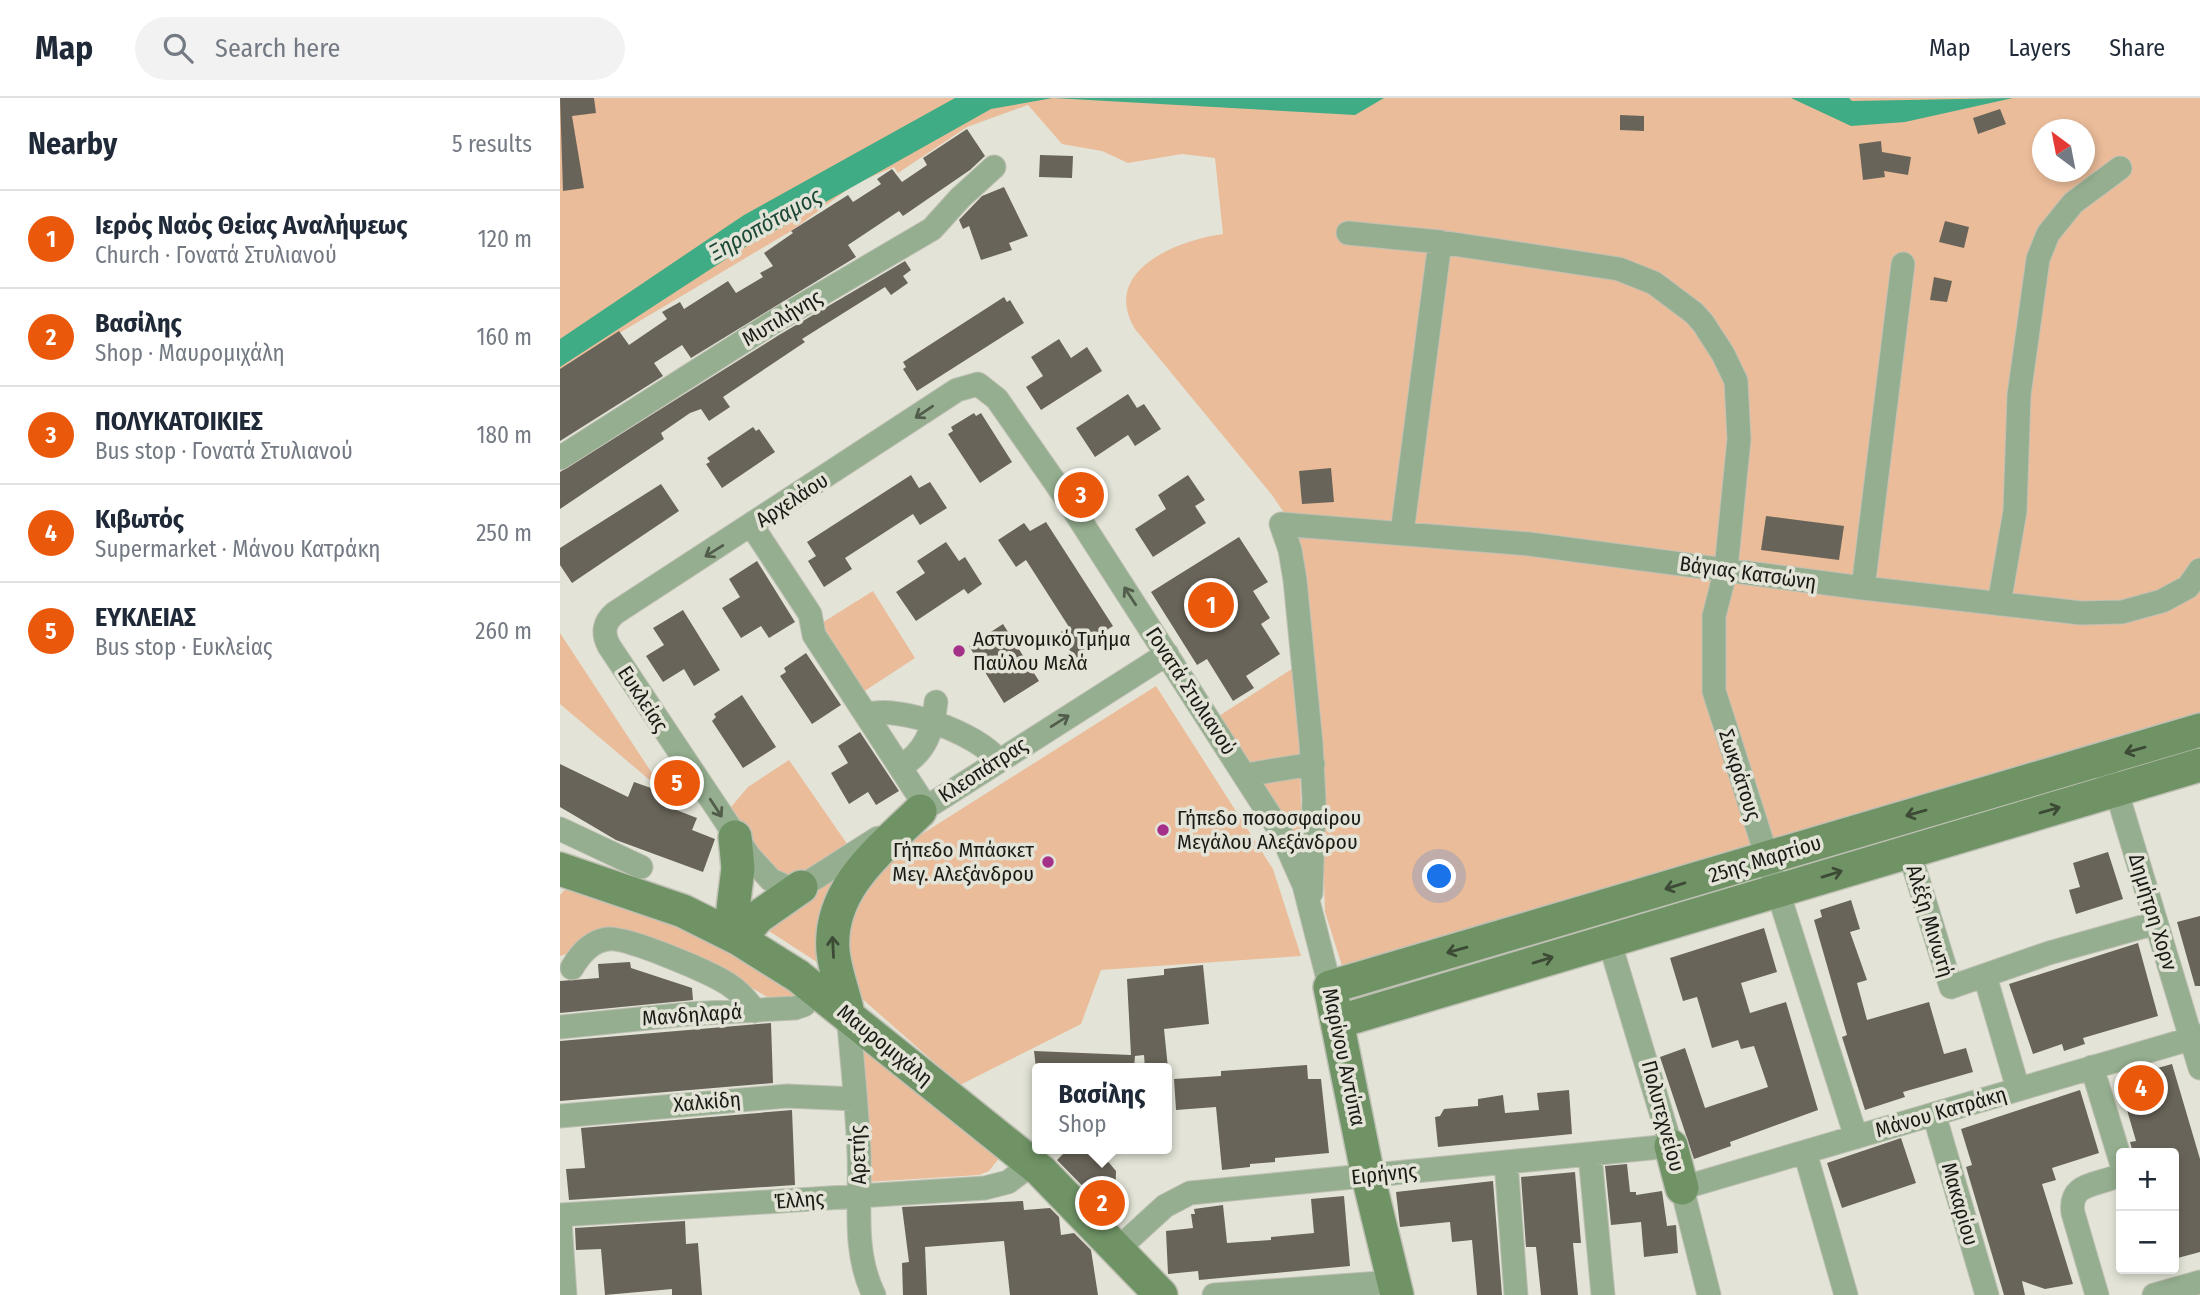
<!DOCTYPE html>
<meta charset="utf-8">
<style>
body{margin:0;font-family:"Fira Sans Condensed",sans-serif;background:#f2f2f3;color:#1f2937}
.controls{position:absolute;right:21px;bottom:21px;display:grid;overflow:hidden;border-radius:7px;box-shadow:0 4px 10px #0003}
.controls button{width:63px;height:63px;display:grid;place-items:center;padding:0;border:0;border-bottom:2px solid #e0e1e3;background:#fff;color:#1f2937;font:35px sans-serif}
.compass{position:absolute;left:1472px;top:21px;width:63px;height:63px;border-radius:50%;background:#fff;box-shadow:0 4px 10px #0003;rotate:328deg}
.you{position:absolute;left:880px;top:779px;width:24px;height:24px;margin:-18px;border:5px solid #fff;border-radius:50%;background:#1a73e8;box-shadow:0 0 0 10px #1a73e833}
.badge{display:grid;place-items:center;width:46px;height:46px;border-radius:50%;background:#ea580c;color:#fff;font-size:23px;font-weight:700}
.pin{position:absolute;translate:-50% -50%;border:4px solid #fff;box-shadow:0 2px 7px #0006}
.popup{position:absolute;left:472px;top:965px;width:140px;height:91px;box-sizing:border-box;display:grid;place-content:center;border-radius:7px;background:#fff;filter:drop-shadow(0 2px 5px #0005);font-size:23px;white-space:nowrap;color:#747a83}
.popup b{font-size:26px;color:#1f2937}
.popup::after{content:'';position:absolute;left:50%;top:100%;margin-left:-14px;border:14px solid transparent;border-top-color:#fff}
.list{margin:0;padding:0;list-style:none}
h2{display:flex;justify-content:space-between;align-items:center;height:91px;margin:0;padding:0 28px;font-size:30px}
h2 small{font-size:23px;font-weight:400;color:#747a83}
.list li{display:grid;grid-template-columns:46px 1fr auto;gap:21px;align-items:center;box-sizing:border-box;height:98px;padding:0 28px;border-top:2px solid #e0e1e3}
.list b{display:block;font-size:26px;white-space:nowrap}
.list p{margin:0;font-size:23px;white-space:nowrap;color:#747a83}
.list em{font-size:23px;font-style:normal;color:#747a83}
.icon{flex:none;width:38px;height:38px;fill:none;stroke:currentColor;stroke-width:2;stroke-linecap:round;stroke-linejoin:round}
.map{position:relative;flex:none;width:1640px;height:1197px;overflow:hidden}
header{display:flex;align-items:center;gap:42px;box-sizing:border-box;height:98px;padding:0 35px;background:#fff;border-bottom:2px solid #e0e1e3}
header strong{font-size:33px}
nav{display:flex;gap:38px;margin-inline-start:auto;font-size:24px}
.search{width:490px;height:63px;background:#f2f2f3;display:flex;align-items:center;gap:18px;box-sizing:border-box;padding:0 24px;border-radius:38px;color:#747a83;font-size:26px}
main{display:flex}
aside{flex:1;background:#fff}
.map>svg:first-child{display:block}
.green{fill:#eabc9a;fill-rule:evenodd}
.water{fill:#40ac85}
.building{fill:#696459}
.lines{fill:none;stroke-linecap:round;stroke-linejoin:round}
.street-casing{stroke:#bfc0b4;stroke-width:25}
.secondary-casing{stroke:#bfc0b4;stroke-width:36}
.street{stroke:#95ae8f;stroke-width:23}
.secondary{stroke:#6f9365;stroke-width:33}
.oneway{stroke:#525d4c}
.oneway2{stroke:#3d4b36}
.poi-dot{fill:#a43089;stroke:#e3e4d7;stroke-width:2.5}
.labels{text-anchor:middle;stroke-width:7;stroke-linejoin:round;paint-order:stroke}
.street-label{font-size:21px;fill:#1b1b16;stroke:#e3e4d7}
.poi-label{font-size:21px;fill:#1b1b16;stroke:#e3e4d7;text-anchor:start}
.water-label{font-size:23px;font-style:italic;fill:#1b4837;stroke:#e3e4d7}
</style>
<header>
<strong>Map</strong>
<div class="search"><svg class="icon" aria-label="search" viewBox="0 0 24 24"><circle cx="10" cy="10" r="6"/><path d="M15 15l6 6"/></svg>Search here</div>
<nav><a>Map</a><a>Layers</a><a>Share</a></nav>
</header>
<main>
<aside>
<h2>Nearby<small>5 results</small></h2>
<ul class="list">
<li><span class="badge">1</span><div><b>Ιερός Ναός Θείας Αναλήψεως</b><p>Church · Γονατά Στυλιανού</p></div><em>120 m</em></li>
<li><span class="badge">2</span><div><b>Βασίλης</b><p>Shop · Μαυρομιχάλη</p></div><em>160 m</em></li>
<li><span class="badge">3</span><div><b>ΠΟΛΥΚΑΤΟΙΚΙΕΣ</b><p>Bus stop · Γονατά Στυλιανού</p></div><em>180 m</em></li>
<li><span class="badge">4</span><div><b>Κιβωτός</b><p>Supermarket · Μάνου Κατράκη</p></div><em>250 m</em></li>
<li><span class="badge">5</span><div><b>ΕΥΚΛΕΙΑΣ</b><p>Bus stop · Ευκλείας</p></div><em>260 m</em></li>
</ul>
</aside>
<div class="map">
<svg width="1640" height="1197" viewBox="0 0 1640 1197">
<rect width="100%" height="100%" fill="#e3e4d7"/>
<!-- green -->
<path class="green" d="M0 0H1640V619L783 871 765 814 760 666 729 422 712 397 575 231C540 173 617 142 663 136L655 60 622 56 568 65 542 53 502 46 468 7 407 29 338 75 334 69 295 86 231 133 9 265V272L0 278ZM1482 32H1524V74H1482Z
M313 493 355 560 300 596 257 528Z
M0 535 105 695 0 606Z
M738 567 742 757 659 618Z
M596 588 713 771 741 858 541 872 521 926 400 987 299 898 283 859 296 796 354 741Z
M229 662 290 750 247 775 225 779 207 764 171 709 188 689Z
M279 776 260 866 209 833 213 824Z
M12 784 123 828 169 851 244 899 218 905 181 884 70 837 0 858V797Z
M297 942 440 1059 429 1073 419 1077 306 1084Z"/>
<!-- water -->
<path class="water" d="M395 0H824L795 17 493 0 431 11 180 152 0 269V241L184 117Z
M1231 0H1289L1292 3 1453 0 1345 24 1291 28Z"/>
<!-- building -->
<path class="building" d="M0 0H34L36 15 12 18 24 90 3 93Z
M1440 11 1446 26 1418 36 1413 20Z
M1060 17 1084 18V33L1060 32Z
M407 31 425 58 410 72 343 118 339 113 288 147 296 159 131 260 122 247 94 265 103 278 0 343V271L59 233 69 247 107 221 102 214 120 204 124 211 168 183 176 195 203 179 200 175 213 168 204 155 233 135 231 133 288 97 293 104 321 86 317 81 332 71 342 84 367 67 363 60Z
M1321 43 1322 54 1351 59 1348 77 1324 73 1325 79 1303 82 1299 46Z
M480 57 513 58 512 80 479 79Z
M444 89 468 138 449 145 452 152 421 162 409 128 403 131 399 122 422 98Z
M1385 123 1409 129 1404 150 1379 144Z
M345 163 351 172 343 178 348 185 331 197 325 189 242 241 245 244 163 299 170 309 149 323 141 311 130 315 101 335 104 341 0 411V374L219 237Z
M1374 179 1392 183 1387 204 1370 202Z
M444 199 447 204 450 202 464 225 357 293 343 271 346 269 343 264Z
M499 241 511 260 527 249 542 273 481 312 466 289 483 278 471 259Z
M568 296 577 310 584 306 601 331 575 348 568 337 535 359 516 330Z
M414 315 416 318 421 315 452 364 420 385 388 336 393 333 391 329Z
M193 329 196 333 199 331 215 354 162 390 146 366 150 364 147 360Z
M771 370 774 404 742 406 739 373Z
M351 377 359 390 370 384 387 410 360 427 353 416 285 460 292 471 264 489 248 463 256 458 247 444Z
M628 377 645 402 635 408 646 425 593 459 575 431 606 411 598 397Z
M101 386 119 413 12 485 0 467V450Z
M1206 418 1284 428 1279 462 1201 452Z
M486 424 553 528 537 538 541 545 516 562 499 535 509 529 466 462 456 469 438 442 464 425 470 433Z
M679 439 708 484 693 493 710 520 701 526 720 556 686 578 694 590 673 603 647 561 637 567 591 494Z
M386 444 399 463 405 459 422 486 408 496 404 491 356 523 336 494 365 475 357 463Z
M197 463 235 524 209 540 201 528 181 540 162 510 180 499 169 481Z
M123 512 160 572 134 588 124 571 103 584 86 558 104 547 93 530Z
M443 526 479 583 444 605 409 548Z
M246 555 281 607 252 626 220 578 226 574 224 570Z
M182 597 216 649 183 670 152 623 156 619 154 616Z
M300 634 339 693 316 707 308 694 289 706 271 675 288 665 278 648Z
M0 666 68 699 74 684 105 695 101 706 137 720 132 732 155 741 143 774 56 742 0 709Z
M1548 754 1563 801 1516 816 1509 792 1520 789 1513 765Z
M1291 802 1300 831 1290 834 1307 882 1297 885 1307 922 1369 904 1384 956 1406 950 1413 974 1343 994 1345 999 1305 1012 1282 939 1287 937 1254 822 1262 819 1260 812Z
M1640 818V888H1635L1617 824Z
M1204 830 1217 874 1181 885 1190 915 1226 904 1258 1012 1170 1044 1171 1048 1134 1061 1100 959 1125 950 1145 1010 1208 989 1194 948 1181 951 1178 942 1152 950 1137 899 1123 903 1110 860Z
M1578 845 1598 918 1523 940 1525 946 1504 953 1502 946 1473 956 1449 886Z
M70 864 71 870 132 890 133 902 0 915V883L39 880 38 866Z
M643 867 649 926 604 931 608 970H585L584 957 575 958 574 970H476L474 953 571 957 567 881 604 877V871Z
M211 925 213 985 0 1003V943Z
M1612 966 1640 1061V1154L1614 1161V1055H1573L1570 1044 1576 1043 1558 981Z
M747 967 748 981H761L769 1055 715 1060V1064L690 1066V1069L662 1072 656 1009 616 1012 614 981 661 978V973Z
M1009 992 1012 1036 878 1049 875 1019 880 1018 884 1011 918 1008V1001L943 997 945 1015 979 1012 977 995Z
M1520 992 1539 1055 1492 1070 1496 1082 1482 1086 1513 1186 1485 1191 1462 1183 1465 1197H1444L1406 1069 1412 1067 1401 1031Z
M232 1012 235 1087 9 1102 6 1071 25 1070 21 1030Z
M1341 1040 1356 1085 1282 1110 1267 1065Z
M506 1053H539L556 1073 555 1103 545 1111 497 1062Z
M1067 1066 1070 1094H1076V1097L1102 1093 1107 1128 1116 1127 1118 1155 1084 1159 1081 1124 1051 1127 1045 1068Z
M1015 1074 1021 1145H1013L1018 1197H981L976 1149H966L961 1079Z
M933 1083 942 1197H917L912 1142 892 1144 890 1124 840 1129 836 1094Z
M784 1098 790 1168 639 1182 638 1173 608 1176 606 1133 633 1130 631 1116H635L634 1111 663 1107 667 1145 711 1142V1139L754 1135 751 1101Z
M463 1103 464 1112 490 1110 499 1119 501 1137 514 1135 531 1152 538 1197H450L444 1143 365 1149 367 1197H343L342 1165 349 1164 342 1109Z
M125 1123 126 1146 138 1145 142 1197H112V1191L45 1197 41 1151 16 1152 15 1130Z"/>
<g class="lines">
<!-- street casing -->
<g class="street-casing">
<path id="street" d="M788 135 880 144 1059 171 1094 185 1134 215 1143 225 1163 256 1176 283 1179 341 1166 471 1154 518V593L1296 1039
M0 360 212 225 372 131 400 100 434 69
M192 428 250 516 254 537 366 709
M842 435 880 144
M1303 490 1343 166
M1439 506 1455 413 1459 297 1478 161 1488 136 1513 105 1560 70
M306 617C338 606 417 635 438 662
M1540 662 1558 698 1640 970
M340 669C366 654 373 632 376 604
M685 677 753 666
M350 720 607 556
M0 731 81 769
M318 740 241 789 229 790 211 782 189 758 49 548C42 535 44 524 55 515L397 292 418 286 437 301 506 400 720 733 744 787 770 889
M1349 753 1391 889 1489 855 1596 825
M751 795 754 701 751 645 735 482 730 452 721 426 969 446 1303 490 1521 515 1562 514 1602 503 1628 489 1640 472
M12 870C20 856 31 843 48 841 68 839 149 874 168 886 179 893 187 902 195 913
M1425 878 1458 991
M288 916C292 962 297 1008 299 1055 301 1102 292 1153 314 1197
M0 929 128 916 235 910 244 907 257 892
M1532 969 1561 1064
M1374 1016 1427 1197
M0 1018 227 998 295 1001
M1245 1054 1286 1197
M1030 1057 1043 1197
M946 1064 956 1197
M0 1117 425 1090 448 1084 472 1066
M0 1123 5 1197
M558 1151 605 1108 630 1095 1111 1048 1049 842
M654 1197 834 1184
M1149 1197 1122 1090 1640 938
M1537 1197 1513 1115C1508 1082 1542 1088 1561 1076
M1594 1197 1640 1184"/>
</g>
<!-- secondary casing -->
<g class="secondary-casing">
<path id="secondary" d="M0 771 123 813 179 841 238 878 481 1073 601 1197
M170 836 178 770 175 739
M179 841 198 819 241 789
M288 916C284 895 275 875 273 853 268 791 320 752 360 713
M777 924 1640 667
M1111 1048 1122 1090
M837 1197 808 1078 770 889 1640 632"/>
</g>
<!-- street -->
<use href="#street" class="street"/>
<!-- secondary -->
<use href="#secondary" class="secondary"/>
</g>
<!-- one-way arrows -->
<defs><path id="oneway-shaft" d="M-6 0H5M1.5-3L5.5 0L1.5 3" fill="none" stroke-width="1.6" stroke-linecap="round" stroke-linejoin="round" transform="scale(1.75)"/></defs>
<g class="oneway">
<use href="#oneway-shaft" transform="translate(364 314) rotate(146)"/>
<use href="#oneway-shaft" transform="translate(154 453) rotate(148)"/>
<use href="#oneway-shaft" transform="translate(570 498) rotate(-123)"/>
<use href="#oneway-shaft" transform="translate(500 623) rotate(-32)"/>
<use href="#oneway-shaft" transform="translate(156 710) rotate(57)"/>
</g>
<g class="oneway2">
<use href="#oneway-shaft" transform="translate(1575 652) rotate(164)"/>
<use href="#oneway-shaft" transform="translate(1490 712) rotate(-16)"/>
<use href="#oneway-shaft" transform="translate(1356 715) rotate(164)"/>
<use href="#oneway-shaft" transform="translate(1272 776) rotate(-17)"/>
<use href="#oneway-shaft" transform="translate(1115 788) rotate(163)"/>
<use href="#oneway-shaft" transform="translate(273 849) rotate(-93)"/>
<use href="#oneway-shaft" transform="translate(897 852) rotate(164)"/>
<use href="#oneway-shaft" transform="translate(983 862) rotate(-17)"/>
</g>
<!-- markers -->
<g class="poi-dot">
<circle cx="399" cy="553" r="7"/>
<circle cx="603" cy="732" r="7"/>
<circle cx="488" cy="764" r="7"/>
</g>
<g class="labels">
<!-- street labels -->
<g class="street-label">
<text transform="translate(222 220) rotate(-31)" y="7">Μυτιλήνης</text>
<text transform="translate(232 402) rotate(-33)" y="7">Αρχελάου</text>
<text transform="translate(1188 475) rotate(8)" y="7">Βάγιας Κατσώνη</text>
<text transform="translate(631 593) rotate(57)" y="7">Γονατά Στυλιανού</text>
<text transform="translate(83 601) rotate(57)" y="7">Ευκλείας</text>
<text transform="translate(423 672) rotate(-33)" y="7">Κλεοπάτρας</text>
<text transform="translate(1180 677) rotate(72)" y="7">Σωκράτους</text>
<text transform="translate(1205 761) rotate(-17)" y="7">25ης Μαρτίου</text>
<text transform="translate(1593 814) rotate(73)" y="7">Δημήτρη Χορν</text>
<text transform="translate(1370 823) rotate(73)" y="7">Αλέξη Μινωτή</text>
<text transform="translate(132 917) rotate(-4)" y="7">Μανδηλαρά</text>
<text transform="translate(325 947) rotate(39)" y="7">Μαυρομιχάλη</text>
<text transform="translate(784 959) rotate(78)" y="7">Μαρίνου Αντύπα</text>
<text transform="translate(147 1004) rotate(-5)" y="7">Χαλκίδη</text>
<text transform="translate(1381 1014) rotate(-16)" y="7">Μάνου Κατράκη</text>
<text transform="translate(1103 1018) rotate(75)" y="7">Πολυτεχνείου</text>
<text transform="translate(298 1057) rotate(-92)" y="7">Αρετής</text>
<text transform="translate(824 1076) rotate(-6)" y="7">Ειρήνης</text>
<text transform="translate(239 1102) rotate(-4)" y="7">Έλλης</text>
<text transform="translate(1400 1106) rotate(74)" y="7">Μακαρίου</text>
</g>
<!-- poi labels -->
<g class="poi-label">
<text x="413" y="548">Αστυνομικό Τμήμα<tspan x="413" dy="24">Παύλου Μελά</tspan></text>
<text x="617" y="727">Γήπεδο ποσοσφαίρου<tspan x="617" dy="24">Μεγάλου Αλεξάνδρου</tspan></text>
<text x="474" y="759" text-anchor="end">Γήπεδο Μπάσκετ<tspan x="474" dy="24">Μεγ. Αλεξάνδρου</tspan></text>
</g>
<!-- water labels -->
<g class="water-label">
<text transform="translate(205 126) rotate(-29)" y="8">Ξηροπόταμος</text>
</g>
</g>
</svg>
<div class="controls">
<button>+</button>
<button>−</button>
</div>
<svg class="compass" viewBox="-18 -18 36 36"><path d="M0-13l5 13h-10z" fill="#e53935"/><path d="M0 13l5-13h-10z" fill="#747a83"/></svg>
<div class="you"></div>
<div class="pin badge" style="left:651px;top:507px">1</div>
<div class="pin badge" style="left:542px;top:1105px">2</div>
<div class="popup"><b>Βασίλης</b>Shop</div>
<div class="pin badge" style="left:521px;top:397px">3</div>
<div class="pin badge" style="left:1581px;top:990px">4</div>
<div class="pin badge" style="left:117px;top:685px">5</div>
</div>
</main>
